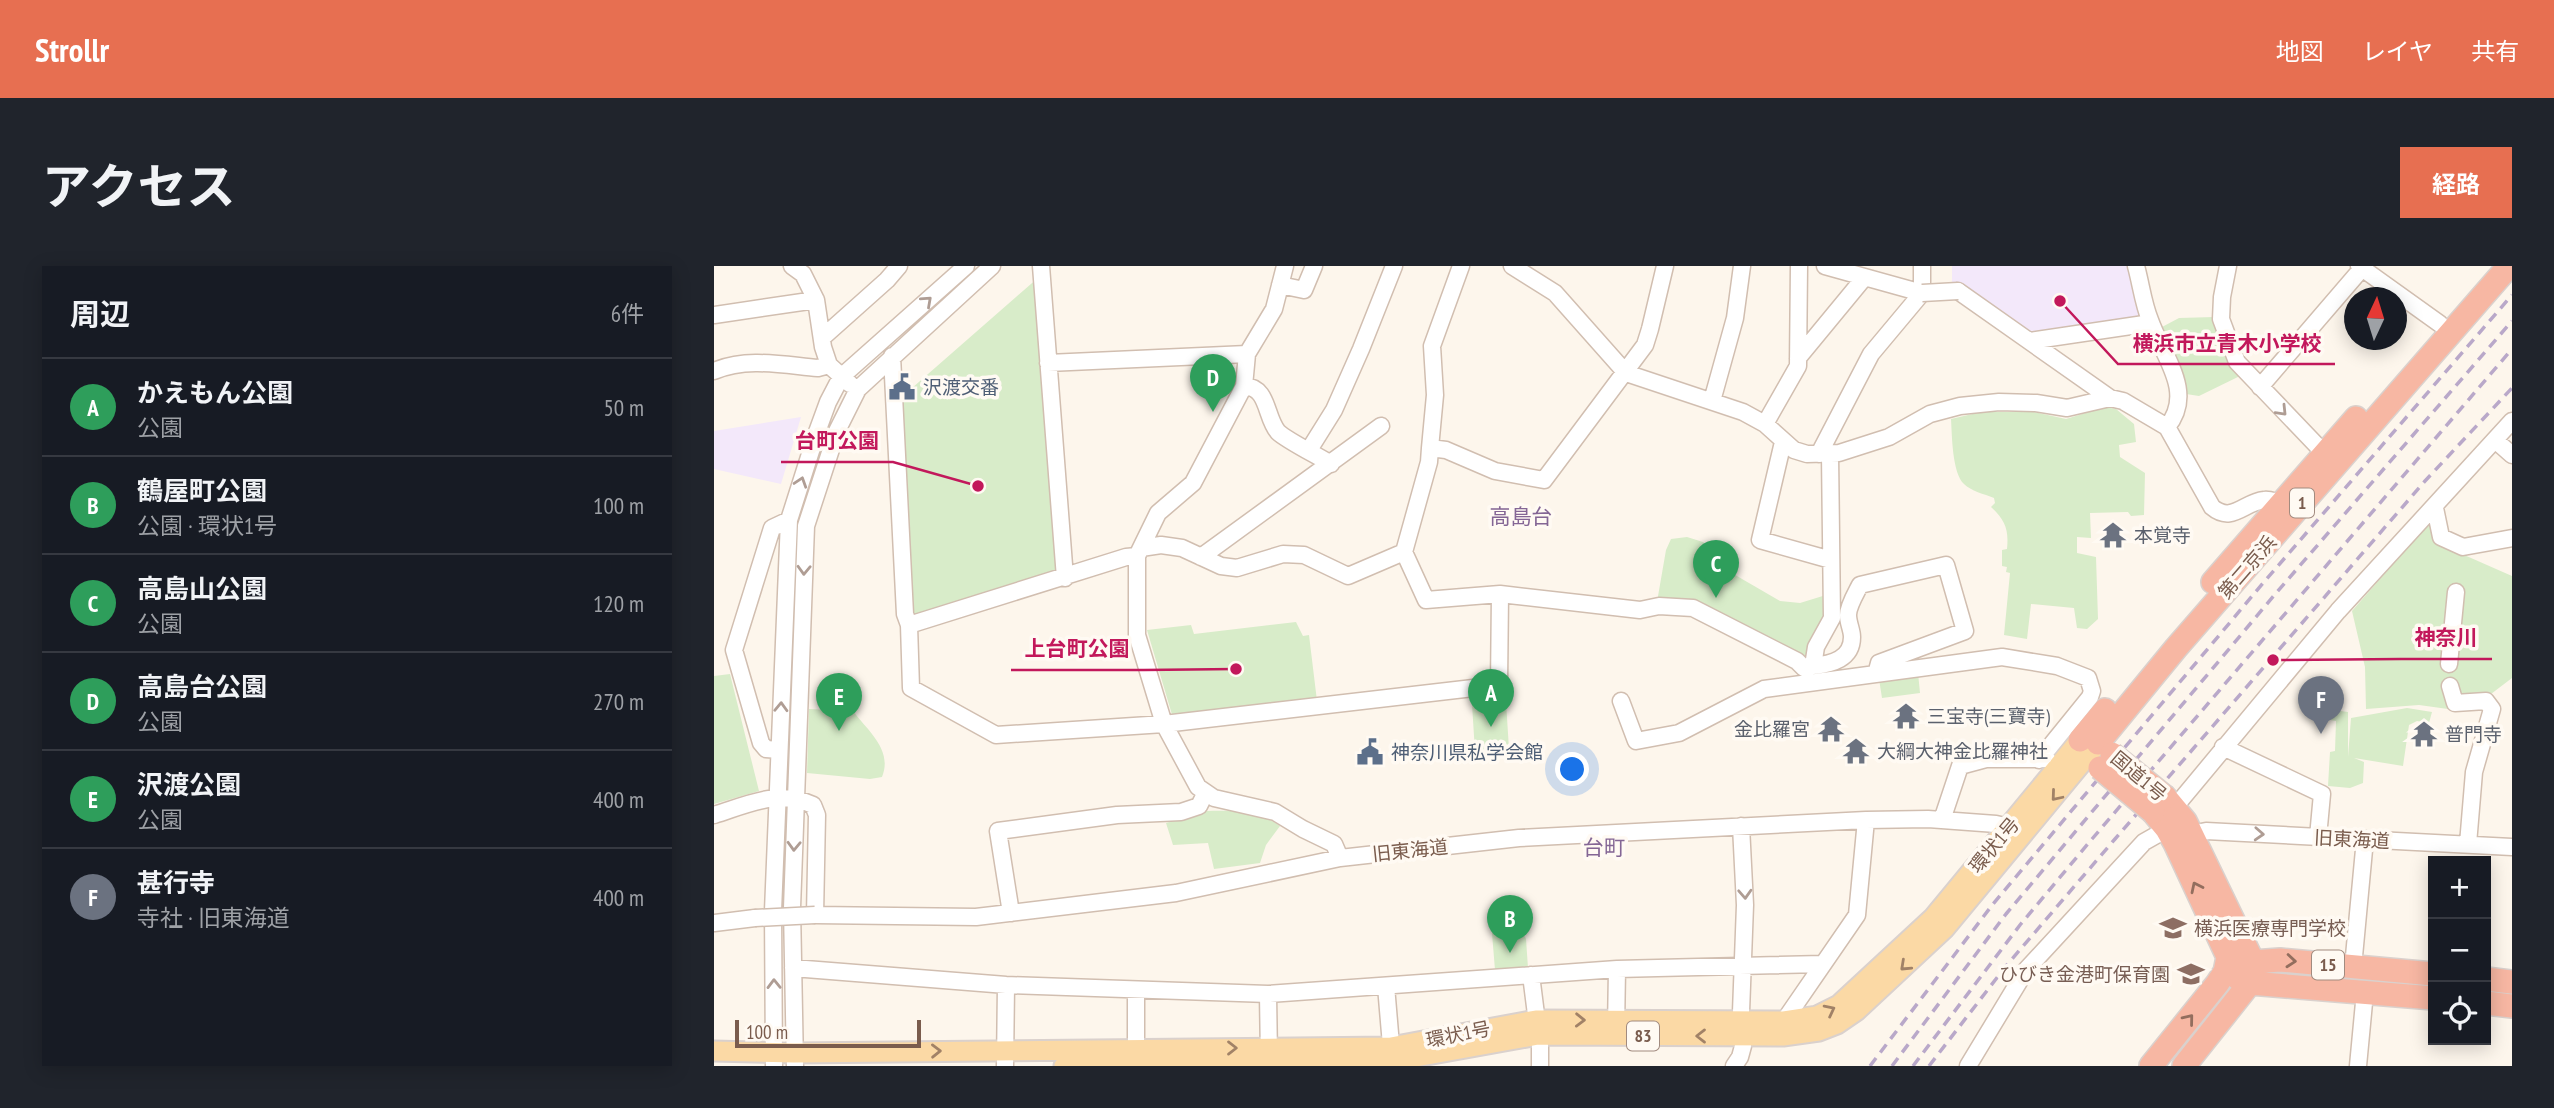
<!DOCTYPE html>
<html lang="ja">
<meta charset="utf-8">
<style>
body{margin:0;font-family:"PT Sans Narrow","Noto Sans JP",sans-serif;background:#20242c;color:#f1f3f6}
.controls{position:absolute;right:21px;bottom:21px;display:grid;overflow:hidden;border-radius:0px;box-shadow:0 4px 18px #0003}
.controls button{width:63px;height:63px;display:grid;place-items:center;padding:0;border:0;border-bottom:2px solid #363941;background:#171b24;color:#f1f3f6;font:35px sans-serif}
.compass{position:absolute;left:1630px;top:21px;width:63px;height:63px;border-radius:50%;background:#171b24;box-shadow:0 4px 18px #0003;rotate:4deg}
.scale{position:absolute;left:21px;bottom:18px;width:186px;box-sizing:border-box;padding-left:7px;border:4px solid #7a5c4d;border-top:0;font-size:19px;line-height:24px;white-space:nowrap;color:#7a5c4d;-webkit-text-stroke:5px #fffaf3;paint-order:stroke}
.you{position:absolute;left:859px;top:504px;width:24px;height:24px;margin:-18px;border:5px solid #fff;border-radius:50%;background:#1a73e8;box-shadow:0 0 0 10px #1a73e833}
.badge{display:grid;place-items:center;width:46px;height:46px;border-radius:50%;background:#e76f51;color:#fff;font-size:23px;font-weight:700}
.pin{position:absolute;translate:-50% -58px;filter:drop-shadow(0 2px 4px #0008)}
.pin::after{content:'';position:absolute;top:37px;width:24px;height:21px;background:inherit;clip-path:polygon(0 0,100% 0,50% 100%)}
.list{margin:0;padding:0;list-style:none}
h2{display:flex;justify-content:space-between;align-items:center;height:91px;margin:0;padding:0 28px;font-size:30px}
h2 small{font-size:23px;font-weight:400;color:#9ea1a6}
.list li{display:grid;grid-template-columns:46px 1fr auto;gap:21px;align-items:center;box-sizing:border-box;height:98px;padding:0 28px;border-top:2px solid #363941}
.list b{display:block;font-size:26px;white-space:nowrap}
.list p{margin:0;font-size:23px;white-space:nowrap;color:#9ea1a6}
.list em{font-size:23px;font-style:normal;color:#9ea1a6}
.icon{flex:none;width:38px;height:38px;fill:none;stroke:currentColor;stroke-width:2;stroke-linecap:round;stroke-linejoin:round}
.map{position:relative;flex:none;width:1798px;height:800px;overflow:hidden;border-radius:0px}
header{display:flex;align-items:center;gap:42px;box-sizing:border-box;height:98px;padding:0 35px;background:#e76f51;color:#fff}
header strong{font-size:33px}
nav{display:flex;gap:38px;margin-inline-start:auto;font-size:24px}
.intro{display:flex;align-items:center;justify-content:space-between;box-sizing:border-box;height:168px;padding:0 42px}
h1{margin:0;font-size:49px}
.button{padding:18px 32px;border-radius:0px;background:#e76f51;color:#fff;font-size:24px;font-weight:700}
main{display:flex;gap:42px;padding:0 42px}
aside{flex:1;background:#171b24;border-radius:0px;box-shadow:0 4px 18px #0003}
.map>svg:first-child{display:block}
.education{fill:#f3e8fa}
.green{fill:#d8ecc9}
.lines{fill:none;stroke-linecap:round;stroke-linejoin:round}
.minor-casing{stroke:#d1beb0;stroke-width:19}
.major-casing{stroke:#dad1cd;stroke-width:23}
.highway-casing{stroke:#dad1cd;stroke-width:26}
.minor{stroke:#fff;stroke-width:16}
.major{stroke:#fbd9a5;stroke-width:19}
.highway{stroke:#f7b7a3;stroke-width:23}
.rail{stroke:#b9a8c9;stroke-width:3.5;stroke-dasharray:10 7;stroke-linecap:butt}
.minor-bridge-casing{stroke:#d1beb0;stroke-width:19;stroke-linecap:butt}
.highway-bridge-casing{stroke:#dad1cd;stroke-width:26;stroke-linecap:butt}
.minor-bridge{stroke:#fff;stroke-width:16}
.highway-bridge{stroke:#f7b7a3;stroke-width:23}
.oneway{stroke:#af9d94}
.oneway2{stroke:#a18267}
.oneway3{stroke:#936e5e}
.labels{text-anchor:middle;stroke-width:7;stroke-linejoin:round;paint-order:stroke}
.shield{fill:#fffaf3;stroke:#a28b7f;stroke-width:2}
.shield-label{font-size:18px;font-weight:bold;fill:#7a5c4d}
.service-label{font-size:19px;fill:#4e5e75;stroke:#fffaf3;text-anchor:start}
.worship-label{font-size:19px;fill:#5b616d;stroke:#fffaf3;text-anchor:start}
.street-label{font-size:19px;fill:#7a5c4d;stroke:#fffaf3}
.education-label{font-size:19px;fill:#785e54;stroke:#fffaf3;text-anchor:start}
.neighbourhood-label{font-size:21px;fill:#846695;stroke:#fffaf3}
.leader{fill:none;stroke:#c2185b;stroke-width:2.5}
.callout-dot{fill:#c2185b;stroke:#fffaf3;stroke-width:2.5}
.callout-label{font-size:21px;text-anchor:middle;font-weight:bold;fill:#c2185b;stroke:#fffaf3;stroke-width:7;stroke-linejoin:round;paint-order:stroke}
</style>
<header>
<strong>Strollr</strong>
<nav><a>地図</a><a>レイヤ</a><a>共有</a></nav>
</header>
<div class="intro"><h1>アクセス</h1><a class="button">経路</a></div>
<main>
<aside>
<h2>周辺<small>6件</small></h2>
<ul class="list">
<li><span class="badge" style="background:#2e9e5b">A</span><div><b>かえもん公園</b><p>公園</p></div><em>50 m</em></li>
<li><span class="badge" style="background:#2e9e5b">B</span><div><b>鶴屋町公園</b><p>公園 · 環状1号</p></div><em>100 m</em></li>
<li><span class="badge" style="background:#2e9e5b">C</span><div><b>高島山公園</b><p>公園</p></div><em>120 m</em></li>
<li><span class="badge" style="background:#2e9e5b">D</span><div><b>高島台公園</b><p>公園</p></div><em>270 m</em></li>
<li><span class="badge" style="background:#2e9e5b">E</span><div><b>沢渡公園</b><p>公園</p></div><em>400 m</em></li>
<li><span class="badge" style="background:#6b7280">F</span><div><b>甚行寺</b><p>寺社 · 旧東海道</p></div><em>400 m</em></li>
</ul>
</aside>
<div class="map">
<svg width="1798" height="800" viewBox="0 0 1798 800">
<rect width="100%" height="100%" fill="#fdf6ec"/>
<!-- education -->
<path class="education" d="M1238 0H1415L1428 52 1319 68 1238 18Z
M87 151 67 218 0 203V165Z"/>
<!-- green -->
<path class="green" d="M325 11 348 305 202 352 195 348 182 136Z
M1500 51 1528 109 1485 130 1472 128V120L1448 61 1465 52Z
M1391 141 1402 143 1420 158 1422 176 1405 179 1406 191 1431 207 1430 249 1417 250 1414 246 1376 247 1377 272 1363 271V287L1382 291 1384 353 1373 363 1363 362 1360 342 1317 338 1313 373 1290 369 1296 307 1292 306 1293 301 1288 300V284L1293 283C1295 263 1291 254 1277 241L1281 237 1280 232C1270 228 1257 225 1250 218 1238 207 1238 169 1237 153L1267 146H1320L1352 153Z
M1714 253 1732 281 1798 310V412L1777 428 1736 434 1734 443 1705 439 1652 443 1651 401 1638 345 1700 274Z
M973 271 989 276 1016 301V306L1066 335 1086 337 1112 329V351L1093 393 978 338 943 336 952 284 957 273Z
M582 356 589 370 595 369 603 435 459 452 433 364 477 359 480 368Z
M1204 407 1206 427 1168 432 1165 413Z
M16 408 45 525 0 538V410Z
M792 436 795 483 761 486 758 438Z
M1604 442 1634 446V491L1637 452 1693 442 1718 446 1715 457 1703 455 1695 459 1689 500 1640 492 1650 496 1649 517 1636 522 1614 520 1616 486 1621 485 1622 455 1598 451Z
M95 443 139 445C154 465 179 484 168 511L156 513 93 507Z
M493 545C518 544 545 545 566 560L552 579 546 597 500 603 494 577 459 579 452 557Z
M803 653 812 673 814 702 781 704 777 655Z"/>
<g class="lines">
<!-- minor casing -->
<g class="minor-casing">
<path id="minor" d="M78 0 89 8 102 34 109 81 115 99 136 118
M327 0 351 312
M571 0 560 43 533 88 530 120 479 217 444 247 423 290V369L450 458 484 521 500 532 561 546 589 563 620 578 626 592
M798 0 841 27 912 107 1029 146 1051 158 1080 184 1093 188 1125 187 1175 171 1216 148 1246 140 1285 136 1322 137 1353 142 1396 132 1409 135 1453 161 1498 241C1518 258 1530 236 1550 234 1556 233 1561 236 1567 237
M1111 0 1208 27
M1422 0C1427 18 1429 37 1436 54 1448 89 1482 126 1453 161
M1514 0 1508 31 1507 53 1523 96 1610 187
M1645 0 1726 58
M566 19 590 24 600 0
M1244 25 1396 132
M0 49 102 34
M108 72 173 14 185 0
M1316 75 1437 57
M178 90 191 348 195 359
M1084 92 1150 12
M334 97 533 88
M0 105C33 91 69 99 104 102L115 99
M530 120C555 121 551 151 564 166 572 174 606 191 617 198
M1546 121 1650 0
M998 135 1021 52 1028 0
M1051 158 1084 100 1085 0
M1781 174 1798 189
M1069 176 1046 274 1117 294
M716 182 721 129 718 80 747 0
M595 184 620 144 647 83 680 0
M1105 188 1157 88 1208 27V0
M1721 242 1727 271 1749 281 1798 272
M427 282 447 279 468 282 507 300 523 302 569 288 590 289 634 310 690 286 715 196 716 182 732 184 781 205 830 214 931 79 936 63 951 0
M690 286 712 334 786 328 926 344 945 340 979 342 1083 395 1090 402
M423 290 412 291 195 359 197 422 282 469 450 458 785 419 786 328
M487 291 667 160
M1735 398 1742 326
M1099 400C1118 398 1138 393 1138 371 1138 364 1134 357 1134 349 1134 340 1142 327 1146 319L1232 299 1251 365 1165 397 1162 408
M1091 402 1099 400 1102 381 1118 352 1116 188
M1736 420 1741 437 1772 435 1778 443 1760 506 1754 578
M907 435 922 475 965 467 1050 423 1288 391 1343 400 1374 412 1378 425 1376 431 1325 494
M1509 481 1608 528 1604 571
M65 484 52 483 47 477 20 384 58 262 75 254
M1461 541 1624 345 1798 155
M0 549C35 538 64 523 99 539L103 549 101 649 262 651 462 627 626 592 805 572 1152 554 1214 553 1282 558 1295 561
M1228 554 1246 500 1272 493H1333
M1477 568 1492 565 1798 581
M297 647 284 565 403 549 467 546 485 540 491 528
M0 657 41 652
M1639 701 1651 573
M79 702 292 719 554 728 903 703 1109 698
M817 709 826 780V800
M672 720 678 791
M554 728 555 792
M1070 755 1143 649 1152 554
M902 764 903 703
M422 793V725
M60 800 59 645 75 254 103 166 114 136 127 111 252 0
M81 800 78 642 92 260 123 165 144 123 278 0
M291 800 292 719
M1020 800 1026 791 1029 780 1027 746 1031 639 1027 560
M1254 800 1312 704 1430 576 1453 563
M1644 800 1651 726"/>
</g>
<!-- major casing -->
<g class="major-casing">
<path id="major" d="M0 785 80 787 677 781 822 754 1070 755 1103 750 1125 739 1219 652 1366 474
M350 800 679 795 824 769 1069 770 1105 765 1123 758 1142 745 1231 662 1384 477"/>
</g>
<!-- highway casing -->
<g class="highway-casing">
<path id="highway" d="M1499 316 1642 152
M1366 474 1391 444
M1384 477 1462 382 1795 0
M1451 531 1471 555 1539 696 1536 717 1470 800
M1524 700 1539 696 1566 694 1719 708
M1524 712 1536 717 1719 732
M1772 713 1798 716
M1772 737 1798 740
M1437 800 1503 718 1511 706 1514 691 1461 577 1453 563 1439 546"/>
</g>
<!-- minor -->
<use href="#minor" class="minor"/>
<!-- major -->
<use href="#major" class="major"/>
<!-- highway -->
<use href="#highway" class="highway"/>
<!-- rail -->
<path class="rail" d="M1156 800 1279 638 1550 316 1798 29
M1178 800 1292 648 1563 326 1798 55
M1199 800 1306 659 1378 573 1798 83
M1215 800 1292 700 1401 573 1711 215 1798 122"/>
<!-- minor-bridge casing -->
<g class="minor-bridge-casing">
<path id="minor-bridge" d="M1208 27 1244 25
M41 652 101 649"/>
</g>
<!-- highway-bridge casing -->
<g class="highway-bridge-casing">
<path id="highway-bridge" d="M1398 488 1451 531
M1386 502 1439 546"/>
</g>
<!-- minor-bridge -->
<use href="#minor-bridge" class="minor-bridge"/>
<!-- highway-bridge -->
<use href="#highway-bridge" class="highway-bridge"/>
</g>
<!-- one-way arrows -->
<defs><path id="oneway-chevron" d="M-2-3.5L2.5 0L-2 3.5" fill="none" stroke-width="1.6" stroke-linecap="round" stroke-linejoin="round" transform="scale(1.75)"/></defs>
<g class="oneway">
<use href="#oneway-chevron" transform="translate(213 35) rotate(-42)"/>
<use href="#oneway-chevron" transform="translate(1568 145) rotate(46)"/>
<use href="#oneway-chevron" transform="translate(87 216) rotate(-72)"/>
<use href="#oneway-chevron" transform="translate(90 304) rotate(92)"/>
<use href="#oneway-chevron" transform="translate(67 441) rotate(-88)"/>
<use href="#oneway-chevron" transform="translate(1545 568) rotate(3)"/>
<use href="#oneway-chevron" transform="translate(80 580) rotate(92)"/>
<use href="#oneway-chevron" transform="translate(1031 628) rotate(87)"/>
<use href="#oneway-chevron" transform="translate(60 718) rotate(-91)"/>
</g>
<g class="oneway2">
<use href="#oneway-chevron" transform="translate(1342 530) rotate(130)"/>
<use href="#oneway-chevron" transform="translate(1191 700) rotate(137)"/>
<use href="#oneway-chevron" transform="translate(1116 744) rotate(-27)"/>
<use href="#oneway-chevron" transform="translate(866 754) rotate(1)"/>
<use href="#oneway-chevron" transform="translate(987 770) rotate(-180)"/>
<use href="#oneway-chevron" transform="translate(518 782)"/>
<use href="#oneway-chevron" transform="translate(222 785) rotate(-1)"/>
</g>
<g class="oneway3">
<use href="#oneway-chevron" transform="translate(1482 621) rotate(-116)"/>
<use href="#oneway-chevron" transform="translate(1577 695) rotate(5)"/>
<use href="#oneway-chevron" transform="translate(1475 753) rotate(-51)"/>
</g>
<!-- icons -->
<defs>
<g id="civic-bare" transform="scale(2.1)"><path d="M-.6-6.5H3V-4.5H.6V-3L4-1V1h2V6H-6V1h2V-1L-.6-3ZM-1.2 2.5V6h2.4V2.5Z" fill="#5c6f8a" stroke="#fffaf3" stroke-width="2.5" paint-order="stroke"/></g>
<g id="temple-bare" transform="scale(2.1)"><path d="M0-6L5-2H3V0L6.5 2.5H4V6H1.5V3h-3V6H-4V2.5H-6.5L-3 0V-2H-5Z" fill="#6b7280" stroke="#fffaf3" stroke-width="2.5" paint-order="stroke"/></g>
<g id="university-bare" transform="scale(2.1)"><path d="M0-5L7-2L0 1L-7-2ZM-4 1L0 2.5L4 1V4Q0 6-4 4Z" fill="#8d6e63" stroke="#fffaf3" stroke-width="2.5" paint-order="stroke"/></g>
<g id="school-bare" transform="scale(2.1)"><path d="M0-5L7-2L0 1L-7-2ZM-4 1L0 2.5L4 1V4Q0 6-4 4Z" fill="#8d6e63" stroke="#fffaf3" stroke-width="2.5" paint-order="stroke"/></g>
</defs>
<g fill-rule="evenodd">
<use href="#civic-bare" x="188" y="121"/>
<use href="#temple-bare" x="1399" y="269"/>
<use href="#temple-bare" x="1192" y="450"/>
<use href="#temple-bare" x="1117" y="463"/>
<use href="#temple-bare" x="1710" y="468"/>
<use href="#temple-bare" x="1142" y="485"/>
<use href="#civic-bare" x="656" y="486"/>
<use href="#university-bare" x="1459" y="662"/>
<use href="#school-bare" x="1477" y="708"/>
</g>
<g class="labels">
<!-- shield labels -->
<g class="shield">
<rect x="1576" y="222.5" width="24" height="29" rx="5"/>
<rect x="1598" y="684.5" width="32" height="29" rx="5"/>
<rect x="913" y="755.5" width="32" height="29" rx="5"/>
</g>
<g class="shield-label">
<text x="1588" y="243">1</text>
<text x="1614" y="705">15</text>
<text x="929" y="776">83</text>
</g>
<!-- service labels -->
<g class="service-label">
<text x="209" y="128">沢渡交番</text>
<text x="677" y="493">神奈川県私学会館</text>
</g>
<!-- worship labels -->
<g class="worship-label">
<text x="1420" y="276">本覚寺</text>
<text x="1213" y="457">三宝寺(三寶寺)</text>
<text x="1096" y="470" text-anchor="end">金比羅宮</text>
<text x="1731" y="475">普門寺</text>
<text x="1163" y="492">大綱大神金比羅神社</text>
</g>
<!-- street labels -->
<g class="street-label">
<text transform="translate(1533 301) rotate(-49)" y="7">第二京浜</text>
<text transform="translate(1425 510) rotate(40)" y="7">国道1号</text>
<text transform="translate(1638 573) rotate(3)" y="7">旧東海道</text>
<text transform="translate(1280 579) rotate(-50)" y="7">環状1号</text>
<text transform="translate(696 584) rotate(-6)" y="7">旧東海道</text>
<text transform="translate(744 768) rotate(-11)" y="7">環状1号</text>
</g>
<!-- education labels -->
<g class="education-label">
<text x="1480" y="669">横浜医療専門学校</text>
<text x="1456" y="715" text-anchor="end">ひびき金港町保育園</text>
</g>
<!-- neighbourhood labels -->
<g class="neighbourhood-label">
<text x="807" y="258">高島台</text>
<text x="890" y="589">台町</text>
</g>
</g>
<!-- callouts -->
<path class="leader" d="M1346 35L1404 98H1621M264 220L179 196H67M1559 394L1687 393H1778M522 403L430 404H297"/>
<g class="callout-dot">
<circle cx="1346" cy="35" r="7"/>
<circle cx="264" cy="220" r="7"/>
<circle cx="1559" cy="394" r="7"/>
<circle cx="522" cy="403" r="7"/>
</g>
<g class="callout-label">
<text x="1513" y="85">横浜市立青木小学校</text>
<text x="123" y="182">台町公園</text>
<text x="1732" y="379">神奈川</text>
<text x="363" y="390">上台町公園</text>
</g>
</svg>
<div class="controls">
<button>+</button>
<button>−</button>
<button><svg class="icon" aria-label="locate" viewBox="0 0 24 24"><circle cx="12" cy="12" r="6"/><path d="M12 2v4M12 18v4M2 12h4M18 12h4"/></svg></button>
</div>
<svg class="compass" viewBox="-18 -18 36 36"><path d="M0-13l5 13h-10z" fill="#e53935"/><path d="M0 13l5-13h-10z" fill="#9ea1a6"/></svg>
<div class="scale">100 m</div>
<div class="you"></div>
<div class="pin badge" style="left:777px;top:461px;background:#2e9e5b">A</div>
<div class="pin badge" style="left:796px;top:687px;background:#2e9e5b">B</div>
<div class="pin badge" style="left:1002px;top:332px;background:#2e9e5b">C</div>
<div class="pin badge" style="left:499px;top:146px;background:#2e9e5b">D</div>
<div class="pin badge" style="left:125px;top:465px;background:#2e9e5b">E</div>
<div class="pin badge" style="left:1607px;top:468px;background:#6b7280">F</div>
</div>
</main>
